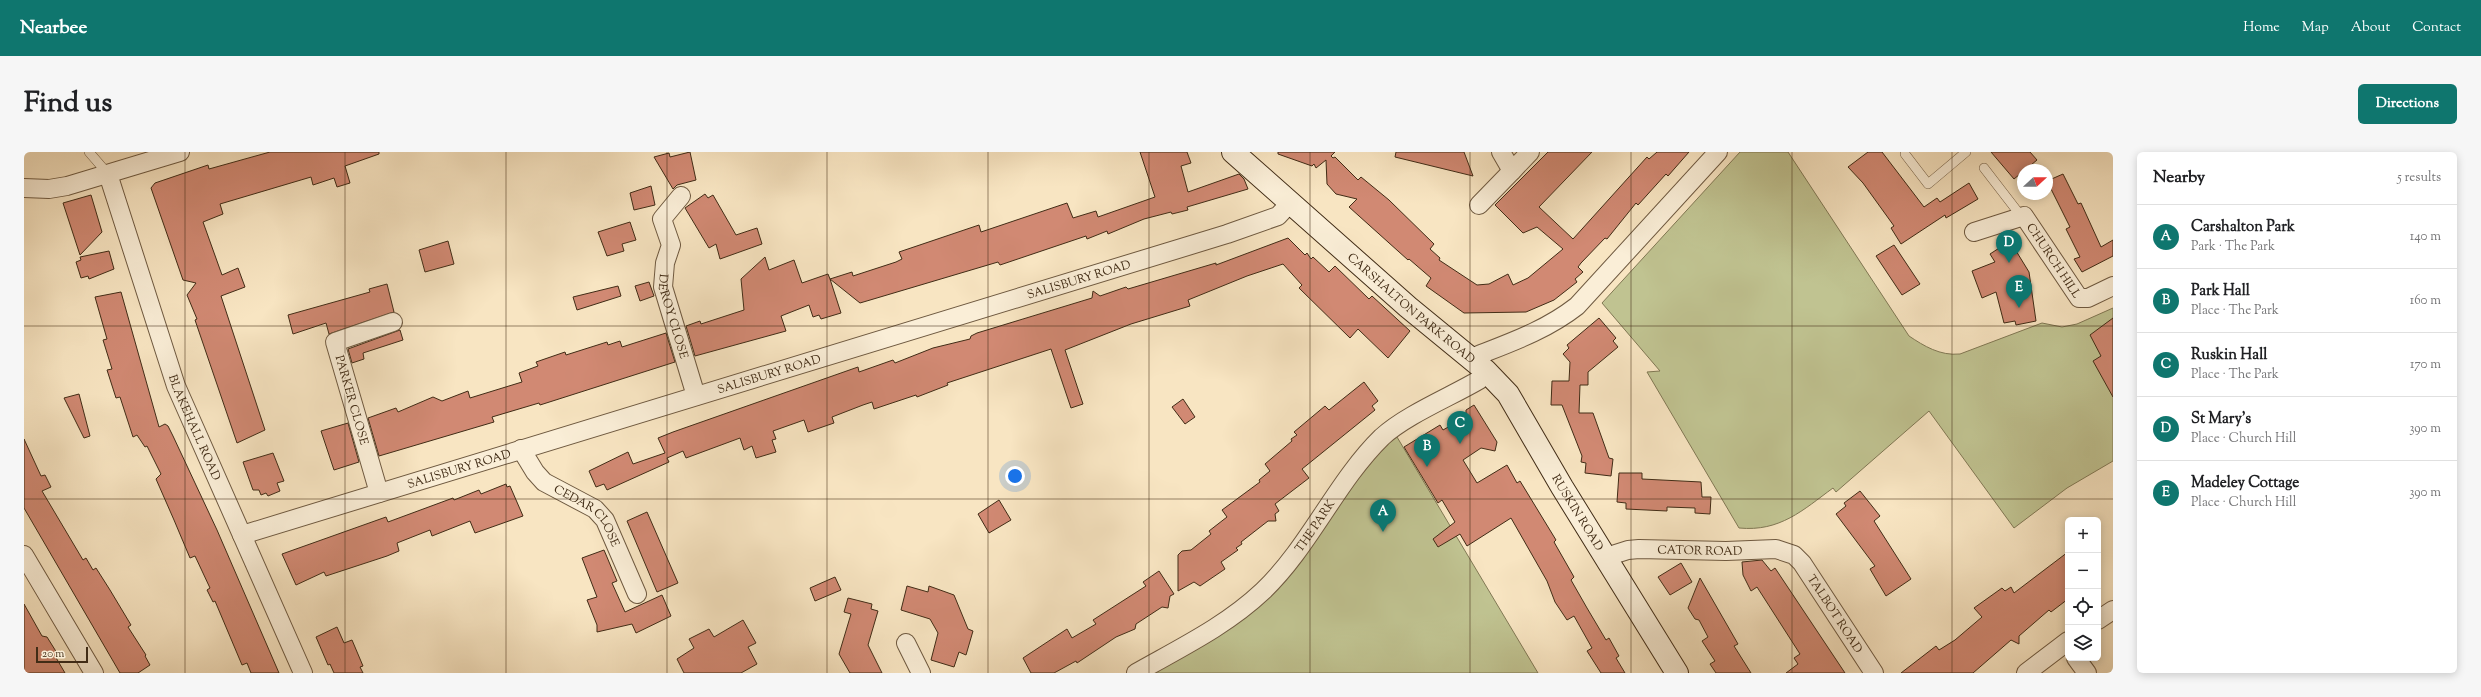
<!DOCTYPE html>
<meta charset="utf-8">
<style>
body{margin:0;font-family:"Sorts Mill Goudy",serif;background:#f6f6f6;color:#202124}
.controls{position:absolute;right:12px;bottom:12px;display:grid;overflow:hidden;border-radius:6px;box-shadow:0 2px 10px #0003}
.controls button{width:36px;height:36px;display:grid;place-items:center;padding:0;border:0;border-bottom:1px solid #e0e0e0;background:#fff;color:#202124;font:20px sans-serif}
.compass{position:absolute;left:1993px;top:12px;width:36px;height:36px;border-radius:50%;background:#fff;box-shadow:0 2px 10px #0003;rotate:69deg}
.scale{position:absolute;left:12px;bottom:10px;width:52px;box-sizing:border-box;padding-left:4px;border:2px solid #412c16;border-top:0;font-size:11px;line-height:14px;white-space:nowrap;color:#412c16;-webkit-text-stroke:3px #faeed7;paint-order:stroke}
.you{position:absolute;left:991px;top:324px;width:14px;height:14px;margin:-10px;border:3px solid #fff;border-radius:50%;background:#1a73e8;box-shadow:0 0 0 6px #1a73e833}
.badge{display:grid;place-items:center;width:26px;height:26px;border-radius:50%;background:#0f766e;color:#fff;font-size:13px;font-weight:700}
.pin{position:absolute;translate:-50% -33px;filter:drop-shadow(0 1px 2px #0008)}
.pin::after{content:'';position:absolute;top:21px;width:14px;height:12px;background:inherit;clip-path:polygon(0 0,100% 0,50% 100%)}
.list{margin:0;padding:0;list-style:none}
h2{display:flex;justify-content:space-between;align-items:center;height:52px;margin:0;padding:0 16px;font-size:17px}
h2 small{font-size:13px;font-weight:400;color:#757577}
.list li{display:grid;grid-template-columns:26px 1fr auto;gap:12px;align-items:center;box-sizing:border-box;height:64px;padding:0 16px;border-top:1px solid #e0e0e0}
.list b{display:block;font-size:15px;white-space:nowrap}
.list p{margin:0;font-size:13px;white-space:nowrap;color:#757577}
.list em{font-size:13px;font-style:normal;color:#757577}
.icon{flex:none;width:22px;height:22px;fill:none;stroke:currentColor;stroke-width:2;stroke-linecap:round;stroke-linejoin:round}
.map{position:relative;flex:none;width:2089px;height:521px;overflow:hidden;border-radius:6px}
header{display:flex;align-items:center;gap:24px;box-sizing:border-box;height:56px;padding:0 20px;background:#0f766e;color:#fff}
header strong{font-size:19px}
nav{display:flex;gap:22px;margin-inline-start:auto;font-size:14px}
.intro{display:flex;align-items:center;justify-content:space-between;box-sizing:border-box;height:96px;padding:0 24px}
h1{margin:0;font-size:28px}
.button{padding:10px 18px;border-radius:6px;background:#0f766e;color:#fff;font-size:14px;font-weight:700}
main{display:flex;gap:24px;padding:0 24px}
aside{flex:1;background:#fff;border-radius:6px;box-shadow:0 2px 10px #0003}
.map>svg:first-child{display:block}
.green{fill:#c0c391;stroke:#807854}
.building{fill:#d18973;stroke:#412c16}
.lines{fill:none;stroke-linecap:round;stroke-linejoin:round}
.lane-casing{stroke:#6f5a41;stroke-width:10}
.street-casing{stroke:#6f5a41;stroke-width:20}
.secondary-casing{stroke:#412c16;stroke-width:24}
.lane{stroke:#faeed7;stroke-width:9}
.street{stroke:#faeed7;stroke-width:18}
.secondary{stroke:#faeed7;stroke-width:22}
.grid{fill:none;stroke:#412c16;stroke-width:1;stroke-opacity:0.55}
.labels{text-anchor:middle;stroke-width:3;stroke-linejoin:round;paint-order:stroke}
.street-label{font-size:12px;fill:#412c16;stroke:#faeed7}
</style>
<header>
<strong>Nearbee</strong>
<nav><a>Home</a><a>Map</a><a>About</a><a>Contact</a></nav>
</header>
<div class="intro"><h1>Find us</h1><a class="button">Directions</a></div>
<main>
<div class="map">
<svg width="2089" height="521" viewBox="0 0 2089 521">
<rect width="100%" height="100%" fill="#f8e5c2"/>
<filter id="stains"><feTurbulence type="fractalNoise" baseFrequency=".005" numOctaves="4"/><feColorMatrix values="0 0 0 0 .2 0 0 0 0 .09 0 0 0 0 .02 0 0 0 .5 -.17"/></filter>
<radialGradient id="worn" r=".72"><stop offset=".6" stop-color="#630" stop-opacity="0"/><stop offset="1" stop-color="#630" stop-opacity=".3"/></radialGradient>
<!-- green -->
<path class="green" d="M1716 0H1764L1885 184C1900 194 1916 204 1936 202L2018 171 2038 175 2053 172 2089 156V309L2043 336 1990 376 1905 259 1812 340 1809 336C1779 358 1756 380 1715 376L1623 220 1636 219 1578 151Z
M1370 280 1514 521H1118L1194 478Z"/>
<!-- building -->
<path class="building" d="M246 0H355V2L321 14 326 31 313 35 310 26 289 33 287 25 196 52 199 62 179 70 198 123 214 116 221 135 197 144 241 278 213 291 171 168 173 167 163 143 172 131 159 128 127 36 131 31 184 13 185 17Z
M666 0 672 28 653 33 649 37 630 5 645 1 646 5Z
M1116 0H1163L1167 11 1157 14 1164 40 1215 22 1220 27 1224 37 1163 55 1164 58 1148 62 1147 60 1120 67 1084 82 1083 79 1063 87 1062 84 976 113 974 110 836 151 806 127 817 161 797 167 795 163 789 165 785 153 757 164 762 179 671 204 662 174 676 169 677 172 720 158 717 127 741 105 745 118 770 108 778 131 804 122 806 127 828 120 829 124 872 110 878 107 875 100 955 73 957 80 1043 51 1049 66 1072 59 1074 65 1131 45Z
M1254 0H1311L1307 4 1309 6 1311 5 1334 28 1337 25 1365 48 1410 92 1406 97 1416 106 1415 108 1453 133 1465 132 1484 122 1489 133 1504 126 1539 97 1513 75 1499 81 1471 53 1524 0H1568L1515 55 1549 87 1623 5 1625 7 1633 0H1665L1644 24 1642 22 1614 53 1612 51 1583 87 1581 86 1557 111 1554 115 1559 120 1551 127 1553 130 1530 148 1502 160 1440 161 1402 134 1407 126 1385 107 1384 108 1325 55 1333 47 1312 42 1303 32 1302 8 1292 16 1290 12 1288 14 1254 2Z
M1372 0H1440L1449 24 1371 5Z
M1844 0H1858L1900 55 1913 46 1916 50 1945 31 1954 47 1922 66 1921 63 1877 92 1867 76 1870 74 1839 31 1824 15Z
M1967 0H2006L2013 8 1990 27Z
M2039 22 2054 52 2057 51 2077 95 2089 88V104L2058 120 2050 107 2056 105 2042 77 2046 75 2023 29Z
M627 34 631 53 610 58 606 41Z
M681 42 684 46 689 43 712 83 733 76 738 92 696 107 692 92 685 96 661 56Z
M67 43 78 80 56 103 39 51Z
M606 70 612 88 598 92 600 99 583 104 574 80Z
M1264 86 1281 103 1283 101 1287 107 1289 105 1305 120 1311 114 1345 147 1348 144 1386 179 1364 206 1334 177 1326 186 1275 136 1278 133 1259 112 1223 124 1164 148 1166 154 1107 172 1041 198 1059 252 1047 256 1027 197 923 231 924 233 893 245 892 243 850 257 848 250 839 253 808 265 810 271 784 280 780 268 749 279 752 287 748 288 752 300 732 306 728 294 720 298 716 286 662 306 659 299 643 306 645 310 583 338 580 332 572 335 565 319 604 300 609 312 641 301 634 286 649 280 834 215 835 220 869 208 871 211 909 196 946 187 947 184 953 181 1068 146 1069 139 1076 144 1102 135 1104 137 1192 111V113Z
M424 89 430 112 401 120 395 98Z
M1986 89 2005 120 2012 169 1992 173 1991 169 1980 171 1972 140 1958 146 1948 119 1971 110 1966 102Z
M1870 93 1896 132 1878 143 1852 104Z
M85 99 90 117 65 127 64 124 57 126 52 110 57 108 56 105Z
M625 130 630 144 616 149 611 134Z
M363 132 370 160 305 182 302 171 269 182 264 163 346 140 345 137Z
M594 134 597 144 553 158 549 145Z
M97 140 135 275 141 272 144 274 149 284 193 378 255 521H227L223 511 218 513 191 449 189 450 183 438 186 436 171 404 166 406 150 368 132 327 137 322 123 294 121 295 113 283 109 285 96 245 92 246 83 218 88 217 79 188 83 187 71 145Z
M1575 166 1592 186 1589 189 1594 195 1564 220V233H1556L1555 261H1569L1585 306 1589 307 1587 324 1561 321 1562 311 1557 310 1558 304 1538 253H1527L1528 229H1545L1546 210 1539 202 1545 196 1543 193Z
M2089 166V245L2069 209 2077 204 2066 183Z
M376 178 379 188 339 201 340 207 328 211 324 197Z
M642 181 651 210 516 253 515 251 468 265 470 270 355 304 344 266 372 256 374 260 409 245 418 249 444 239 446 246 498 230 495 221 514 214 512 210 541 200 542 203 583 190 584 193 596 189 598 195Z
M1340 230 1354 249 1348 254 1351 258 1278 317 1285 326 1251 352 1255 359 1251 362 1252 369H1244L1217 390 1218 392 1212 396 1214 398 1197 410 1201 417 1176 434 1170 430 1154 439V403L1158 399 1167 398 1187 382 1185 379 1203 365 1198 358 1236 330 1235 328 1246 319 1241 312 1268 289 1267 287 1273 283 1270 280 1301 254 1305 258Z
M55 242 66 284 60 286 40 246Z
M1159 247 1171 265 1161 272 1148 255Z
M1450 253 1473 290 1471 299 1457 296 1439 308 1453 331 1483 313 1493 331 1496 329 1532 388 1530 390 1550 425 1547 428 1563 456 1582 488 1585 486 1595 504 1592 506 1601 521H1577L1563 499 1568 496 1550 464 1543 468 1531 450 1523 429 1487 366 1443 394 1436 382 1414 395 1409 387 1431 370 1418 348 1414 351 1380 295 1416 273 1419 278 1442 265V258Z
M324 271 335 310 310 318 297 279Z
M0 287 17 324 21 323 27 335 18 339 59 408 62 406 69 418 72 416 86 438 107 473 104 475 122 503 121 504 126 513 114 521H96L0 356Z
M249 301 260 329 253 331 256 339 244 344 242 341 237 343 235 338H229L219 310Z
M1595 321H1618V327L1677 330 1678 345H1687L1686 362 1671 361V356L1643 355V359L1602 357V351L1593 350Z
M482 332 483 335 486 334 499 364 451 381 446 369 408 384 406 378 373 391 375 399 363 404 302 424 300 420 272 433 258 402 362 365 364 370 429 346 430 348 455 338 457 342Z
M1836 339 1856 364 1850 369 1887 427 1862 444 1846 417 1851 414 1812 362 1822 354 1820 351Z
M975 348 987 368 965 381 954 362Z
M623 360 654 431 633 440 603 369Z
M580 398 593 429 588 431 601 460 638 443 647 464 612 481 608 472 573 480V473L563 448 573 445 558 406Z
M2044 400V447L2027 460 2025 458 1995 484V492L1987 488 1949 521H1877L1912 494 1915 498 1931 488 1958 465 1950 456 1978 436 1981 439 1987 435 1990 441Z
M1738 408 1747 419 1751 416 1821 521H1762L1774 512 1770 506 1776 502 1733 435 1727 439 1719 423 1718 410Z
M1657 411 1668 430 1646 443 1634 425Z
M1135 419 1150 442 1146 444 1144 456 1138 455 1112 472 1111 477 1092 485 1053 511 1052 509 1030 521H1007L999 506 1043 477 1048 486 1072 472 1069 468 1122 434 1119 430Z
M811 425 817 438 791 449 786 436Z
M1676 426 1714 492 1710 494 1727 521H1692L1686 512 1691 509 1678 489 1684 485 1675 468 1671 467 1664 456Z
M883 434 904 440 905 434 930 443 944 477 949 479 942 503 935 500 930 515 907 508 914 481 906 467 877 458Z
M824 446 848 452 847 457 854 459 844 493 858 521H826L815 502 827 462 820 460Z
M0 452 18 484 23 485 33 501 31 504 41 521H0Z
M719 468 732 491 724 495 733 512 717 521H660L653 507 670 496 665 487 685 477 690 485Z
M313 475 320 491 328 488 339 514 336 515 339 521H310L306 512 304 513 292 485Z"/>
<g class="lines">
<!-- lane casing -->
<g class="lane-casing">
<path id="lane" d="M65 0 84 22
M1881 2 1904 32 1942 0
M1960 16 1997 64"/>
</g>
<!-- street casing -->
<g class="street-casing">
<g id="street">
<path d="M1477 0 1488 19 1506 0"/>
<path id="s1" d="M84 22 152 234 279 521"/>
<path d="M0 36 25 37 43 34 156 0"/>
<path id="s2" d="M657 44 638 67 647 93 641 111 639 135 672 244"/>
<path d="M1455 53 1488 19"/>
<path id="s3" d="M1950 80 2000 64 2055 146H2064L2089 134"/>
<path d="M1447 206C1485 191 1521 179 1553 154L1694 0"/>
<path id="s4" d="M497 297 511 320 520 330 571 357 581 368 613 442"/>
<path d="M355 341 311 190 369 170"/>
<path id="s5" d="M218 383 1203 82 1254 64 1266 51"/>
<path d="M0 403 70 521"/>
<path id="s6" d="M1582 405 1604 398 1615 397 1702 399 1752 397 1770 403 1778 411 1850 521"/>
<path d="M2074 468 2089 458"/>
<path d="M882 491 897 521"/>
<path d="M2052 506 2063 521"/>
<path id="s7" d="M1112 521C1156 496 1202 474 1239 439 1286 394 1312 330 1358 285 1382 263 1426 245 1455 228L1462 219"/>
<path d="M2002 521 2044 489"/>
</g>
</g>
<!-- secondary casing -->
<g class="secondary-casing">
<g id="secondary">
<path id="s8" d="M1209 0 1384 155 1462 219 1484 242 1538 335 1653 521"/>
</g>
</g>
<!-- lane -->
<use href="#lane" class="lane"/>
<!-- street -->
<use href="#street" class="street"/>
<!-- secondary -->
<use href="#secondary" class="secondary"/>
</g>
<!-- grid -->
<path class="grid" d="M161 0V521M321 0V521M482 0V521M643 0V521M803 0V521M964 0V521M1125 0V521M1286 0V521M1446 0V521M1607 0V521M1768 0V521M1928 0V521M0 174H2089M0 347H2089"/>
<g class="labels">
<!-- street labels -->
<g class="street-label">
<text dy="4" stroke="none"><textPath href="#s3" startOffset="106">CHURCH HILL</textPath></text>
<text dy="4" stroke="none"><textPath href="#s5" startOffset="875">SALISBURY ROAD</textPath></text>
<text dy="4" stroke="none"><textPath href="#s8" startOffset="237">CARSHALTON PARK ROAD</textPath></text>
<text dy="4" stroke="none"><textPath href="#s2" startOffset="131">DEROY CLOSE</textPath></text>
<text dy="4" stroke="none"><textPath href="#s5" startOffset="551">SALISBURY ROAD</textPath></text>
<text transform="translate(328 248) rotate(74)" y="4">PARKER CLOSE</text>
<text dy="4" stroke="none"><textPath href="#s1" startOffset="268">BLAKEHALL ROAD</textPath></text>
<text dy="4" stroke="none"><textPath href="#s5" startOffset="227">SALISBURY ROAD</textPath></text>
<text dy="4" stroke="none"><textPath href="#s8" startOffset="504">RUSKIN ROAD</textPath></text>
<text dy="4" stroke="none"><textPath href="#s4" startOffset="97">CEDAR CLOSE</textPath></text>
<text dy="4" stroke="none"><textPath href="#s7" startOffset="235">THE PARK</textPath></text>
<text dy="4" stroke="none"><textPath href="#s6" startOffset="95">CATOR ROAD</textPath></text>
<text dy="4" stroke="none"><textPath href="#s6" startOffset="262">TALBOT ROAD</textPath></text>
</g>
</g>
<rect width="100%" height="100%" filter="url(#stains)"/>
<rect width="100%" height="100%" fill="url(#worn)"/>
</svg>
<div class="controls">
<button>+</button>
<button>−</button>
<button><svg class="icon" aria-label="locate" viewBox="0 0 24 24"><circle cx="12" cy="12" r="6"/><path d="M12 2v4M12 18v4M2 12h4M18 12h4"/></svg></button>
<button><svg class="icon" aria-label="layers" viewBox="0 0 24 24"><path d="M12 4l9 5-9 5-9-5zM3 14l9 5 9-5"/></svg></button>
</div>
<svg class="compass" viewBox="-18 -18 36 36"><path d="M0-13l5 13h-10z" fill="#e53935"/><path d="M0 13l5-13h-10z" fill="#757577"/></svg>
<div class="scale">20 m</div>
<div class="you"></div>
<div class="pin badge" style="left:1359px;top:380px">A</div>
<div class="pin badge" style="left:1403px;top:315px">B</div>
<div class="pin badge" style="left:1436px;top:292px">C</div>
<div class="pin badge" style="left:1985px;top:111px">D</div>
<div class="pin badge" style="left:1995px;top:156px">E</div>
</div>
<aside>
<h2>Nearby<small>5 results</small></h2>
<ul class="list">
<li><span class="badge">A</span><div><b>Carshalton Park</b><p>Park · The Park</p></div><em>140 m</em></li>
<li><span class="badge">B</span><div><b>Park Hall</b><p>Place · The Park</p></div><em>160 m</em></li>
<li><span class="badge">C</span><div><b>Ruskin Hall</b><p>Place · The Park</p></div><em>170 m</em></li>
<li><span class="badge">D</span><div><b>St Mary's</b><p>Place · Church Hill</p></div><em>390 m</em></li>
<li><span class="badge">E</span><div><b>Madeley Cottage</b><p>Place · Church Hill</p></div><em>390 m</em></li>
</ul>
</aside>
</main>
